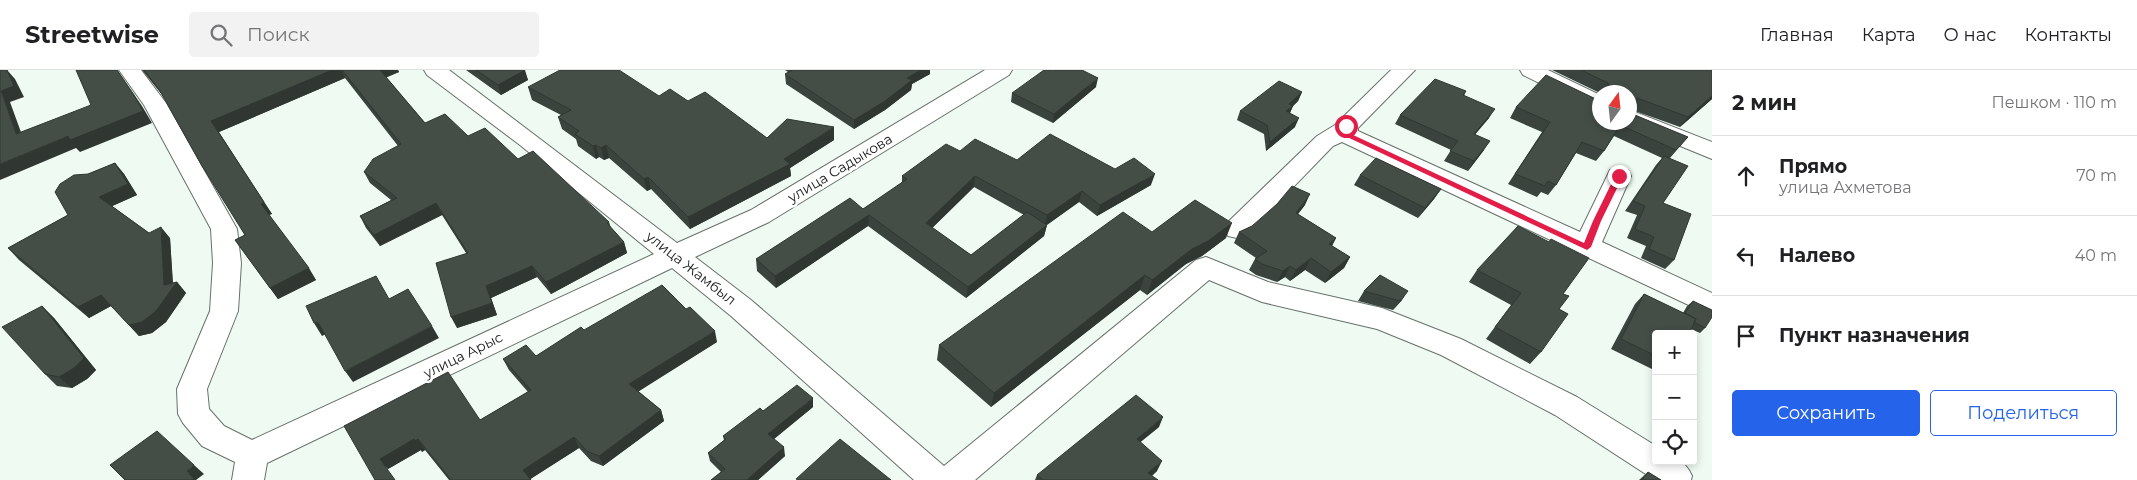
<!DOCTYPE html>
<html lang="ru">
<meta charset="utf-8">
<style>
body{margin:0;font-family:Montserrat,sans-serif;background:#f2f2f2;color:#202124}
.controls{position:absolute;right:15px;bottom:15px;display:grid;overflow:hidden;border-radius:5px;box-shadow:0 2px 8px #0003}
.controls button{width:45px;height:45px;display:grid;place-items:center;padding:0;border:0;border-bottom:1px solid #e0e0e0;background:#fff;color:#202124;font:25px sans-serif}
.compass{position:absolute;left:1592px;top:15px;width:45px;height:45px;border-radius:50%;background:#fff;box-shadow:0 2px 8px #0003;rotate:15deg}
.stop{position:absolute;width:15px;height:15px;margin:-11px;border:4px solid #e11d48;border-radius:50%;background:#fff}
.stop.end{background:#e11d48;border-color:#fff;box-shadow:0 1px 5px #0008}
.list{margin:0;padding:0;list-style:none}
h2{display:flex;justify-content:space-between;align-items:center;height:65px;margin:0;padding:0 20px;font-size:21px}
h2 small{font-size:16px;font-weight:400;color:#757577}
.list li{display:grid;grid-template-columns:32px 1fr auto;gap:15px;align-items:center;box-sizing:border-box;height:80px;padding:0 20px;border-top:1px solid #e0e0e0}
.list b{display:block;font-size:19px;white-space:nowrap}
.list p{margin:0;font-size:16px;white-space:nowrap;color:#757577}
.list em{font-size:16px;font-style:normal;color:#757577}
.actions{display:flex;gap:10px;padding:15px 20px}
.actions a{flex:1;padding:11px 0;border:1px solid #2563eb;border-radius:5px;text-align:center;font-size:18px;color:#2563eb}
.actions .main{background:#2563eb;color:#fff}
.icon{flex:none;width:28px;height:28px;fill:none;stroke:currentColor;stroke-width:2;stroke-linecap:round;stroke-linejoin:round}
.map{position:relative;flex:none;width:1712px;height:410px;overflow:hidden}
header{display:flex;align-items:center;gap:30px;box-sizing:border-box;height:70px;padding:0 25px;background:#fff;border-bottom:1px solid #e0e0e0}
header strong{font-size:24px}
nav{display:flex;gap:28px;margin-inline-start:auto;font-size:18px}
.search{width:350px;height:45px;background:#f2f2f2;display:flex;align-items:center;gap:12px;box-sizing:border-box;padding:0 18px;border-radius:5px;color:#757577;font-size:19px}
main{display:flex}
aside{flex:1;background:#fff}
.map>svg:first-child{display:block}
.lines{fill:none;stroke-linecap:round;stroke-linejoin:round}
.minor-casing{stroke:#66716a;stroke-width:2}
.minor{fill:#fff;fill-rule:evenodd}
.wall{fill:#3a433d;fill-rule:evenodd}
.shaded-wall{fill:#303732}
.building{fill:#444e47;stroke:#303732}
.route{fill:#e11d48}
.labels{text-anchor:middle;stroke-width:5;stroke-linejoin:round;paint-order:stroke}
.street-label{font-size:14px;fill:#171b18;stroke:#fff}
</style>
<header>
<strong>Streetwise</strong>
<div class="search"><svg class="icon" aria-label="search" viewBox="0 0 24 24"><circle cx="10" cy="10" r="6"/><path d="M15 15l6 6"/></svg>Поиск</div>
<nav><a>Главная</a><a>Карта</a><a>О нас</a><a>Контакты</a></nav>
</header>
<main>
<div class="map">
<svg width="1712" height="410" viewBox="0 0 1712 410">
<rect width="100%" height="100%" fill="#eefaf2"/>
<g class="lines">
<!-- minor casing -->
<g class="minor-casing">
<path id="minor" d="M119 0H141L166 33 237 159 241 193 238 241 207 319 209 339 224 356 252 370 654 184 520 75 427 5 424 0H449L677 173 751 140 985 0H1012L1009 5 769 152 695 187 751 230 944 396 1196 190 1206 187 1268 212 1382 238 1461 269 1577 327 1656 376V391C1674 391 1684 387 1692 406L1691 410H1655L1555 345 1441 285 1377 259 1262 232 1209 210 975 410H914L731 246 672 198 267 393 264 410H232L235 392 202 376 183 353 178 344 177 319 210 241 213 193 211 159 144 35Z
M1391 0H1415L1358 58V61L1580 162 1610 100 1619 98 1628 100 1631 106 1602 172 1712 223V246L1342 72 1333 76 1246 166 1237 168 1228 166 1224 159 1228 152 1317 66 1335 55Z
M1520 0H1548L1600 25V41L1592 39 1523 5Z
M1630 40 1712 72V89L1622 52H1630Z"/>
</g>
<!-- minor -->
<use href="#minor" class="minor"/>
</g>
<!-- wall -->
<path class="wall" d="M142 0H398L399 2 386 7 425 53 468 66 518 89 609 152 611 158 624 172 627 183 551 224 537 207 491 228 497 245 457 258 466 183 442 145 380 176 366 158 360 146 391 130 370 113 364 102 398 76 345 8 219 62 272 144 269 145 316 210 278 229 235 170 245 165 163 26Z
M466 0H524L528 10 501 25Z
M785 0H930V4L912 14 911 20 885 40 854 59 786 14 785 4 788 2Z
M1552 0H1712V29L1680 57 1635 41 1632 45 1688 67 1670 88 1663 133 1674 190 1665 199 1641 188 1646 176 1627 168 1637 145 1625 141 1656 95 1662 88 1614 66 1604 81 1596 91 1576 83 1556 115 1548 125 1541 122 1537 127 1508 114 1542 62 1510 48 1516 37 1630 52V22L1600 23Z
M528 17 659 26 688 31 767 68 834 70 790 98 791 106 690 159 651 119 647 121 609 88 604 90 599 87 596 89 578 76 576 69 562 59 558 47 561 45 532 30Z
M1096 17 1053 53 1011 32 1012 23Z
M1466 21 1464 26 1489 48 1475 64 1484 80 1468 101 1444 91 1451 80 1395 54 1400 45Z
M1302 22 1298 31 1293 36 1290 43 1295 57 1266 81 1264 64 1237 50 1240 41Z
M960 81 1017 90 1115 99 1151 115 1097 146 1079 132 1047 155 1044 166 966 228 868 156 776 218 757 201 756 189 863 139 902 113V106ZM974 117 1024 145 971 185 932 158Z
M115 93 124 104 137 125 112 136 149 163 170 168 173 213 177 212 186 223 166 252 152 263 139 266 111 236 89 248 19 190 8 178 68 145 88 104Z
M1360 105 1441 119 1434 129 1418 148 1354 115Z
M1305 135 1298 144 1336 168 1332 176 1350 187 1344 198 1325 213 1305 200 1290 211 1285 207 1277 212 1256 205 1249 200 1255 189 1256 188 1234 173 1239 162Z
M1152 162 1226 168 1202 186 1186 194 1147 225 1140 220 991 337 937 290 939 275Z
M1477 200 1559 239 1541 282 1530 294 1486 269 1511 235 1469 212Z
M1364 221 1402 230 1393 240 1358 231Z
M1644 224 1683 243 1687 236 1693 231 1705 258 1700 263 1691 259 1656 264V301L1611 279 1635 234Z
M42 236 54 248 96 300 87 309 72 318 57 316 45 304Z
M584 260 717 272 638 321 661 340 664 351 603 396 591 391 579 378 530 409 531 410H449L425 380 422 382 421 380 388 399 344 356 480 350 528 322 509 300 503 289 536 286Z
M813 337 774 369 785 386 758 410H711L721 402 710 391 708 383 724 370 723 366 763 341Z
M1159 357 1140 372 1157 401 1152 406 1158 410H1035L1037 405Z
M1648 402 1661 410H1639Z"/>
<!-- shaded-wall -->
<path class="shaded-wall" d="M7 0 15 9 24 27 10 32 26 76 16 64 1 21Z
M117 0 142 36 152 53 80 82 76 78 0 110V94L68 66Z
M332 0H341L345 8 219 62 211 51Z
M379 0H398L399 2 383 9Z
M525 0 528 10 501 25 498 15Z
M921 0H930V4L912 14 911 20 885 40 854 59V50L907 8Z
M1098 8 1096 17 1053 53 1054 44Z
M1302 22 1298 31 1293 36 1289 45 1282 50 1289 34Z
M1712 26V29L1680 57 1688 47Z
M1495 39 1489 48 1468 73 1474 64Z
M1299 48 1295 57 1266 81 1270 72Z
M834 57V70L790 98 791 106 690 159 688 147 784 89Z
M1490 71 1484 80 1468 101 1474 91Z
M596 75 599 87 596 89 593 76Z
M606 75 609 88 604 90 601 78Z
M115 93 124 104 137 125 108 138 99 127Z
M1155 104 1151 115 1097 146 1100 135Z
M975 106 974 117 925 165 926 153Z
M648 107 651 119 647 121 644 109Z
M1441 119 1434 129 1418 148 1425 138Z
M1082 121 1079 132 1045 156 1047 145Z
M1310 124 1305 135 1290 154 1296 143Z
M264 132 272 144 268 145 261 134Z
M436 133 442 145 380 176 374 165Z
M869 145 868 156 776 218 775 206Z
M1232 153 1226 168 1202 186 1186 194 1147 225 1152 210 1192 179Z
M1047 155 1044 166 966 228 968 217Z
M161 157 170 168 173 218 177 212 186 223 166 252 152 263 139 266 129 255 164 215Z
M1336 168 1330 179 1329 174Z
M624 172 627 183 551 224 546 212Z
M1350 187 1344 198 1325 213 1331 202Z
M1311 188 1305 200 1290 211 1296 200Z
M532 196 537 207 491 228 497 245 457 258 451 247 486 216Z
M1290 196 1285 207 1277 212 1283 201Z
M309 198 316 210 278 229 270 218Z
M1145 205 1140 220 991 337 994 323Z
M1408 221 1402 230 1393 240 1400 231Z
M101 225 111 236 89 248 78 237Z
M42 236 54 248 96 300 87 309 72 318 59 307Z
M318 252 326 264 322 266 314 253Z
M432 256 439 268 353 312 345 301Z
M715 261 717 272 633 325 629 314Z
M813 328V337L769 373 768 364Z
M661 340 664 351 603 396 599 386Z
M1163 347 1159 357 1132 379 1137 369Z
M574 367 579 378 529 410 523 400Z
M414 369H418L425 380 422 382 421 380 388 399 380 389Z
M784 377 785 386 758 410H747Z
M1162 391 1157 401 1146 410 1148 403Z
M194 395 204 404 196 410H194L187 401Z"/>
<!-- building -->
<path class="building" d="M0 0H7L14 16 1 21 16 64 91 35 76 0H117L134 25 143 41 70 70 68 66 0 94Z
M144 0H332L211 51 264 132 261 134 309 198 270 218 235 170 245 165 202 96 160 21Z
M342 0H380L425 53 445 44 468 66 485 58 518 89 533 81 609 152 607 153 624 172 546 212 532 196 486 216 492 233 451 247 436 193 468 183 436 133 374 165 360 146 397 128 364 102 373 89 401 74Z
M476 0H525L498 15Z
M560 0H619L659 26 670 19 688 31 705 22 767 68 787 49 834 57 784 89 790 94 688 147 648 107 644 109 606 75 601 78 596 75 593 76 575 64 579 61 558 47 571 40 528 17Z
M793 0H921L907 8 912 10 885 31 854 50 785 4Z
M1044 0H1052L1054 1 1055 0H1082L1098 8 1054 44 1012 23Z
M1581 0H1712V26L1688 47 1637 28 1636 40H1630V22H1609L1608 13Z
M1546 5 1600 31V52H1630V43L1688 67 1676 80 1620 55 1604 81 1582 72 1556 115 1548 111 1545 116 1515 104 1550 52 1516 37Z
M1435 9 1466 21 1463 25 1495 39 1474 64 1490 71 1474 91 1450 81 1458 71 1400 45Z
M1279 11 1302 22 1289 34 1293 36 1286 41 1299 48 1270 72 1267 55 1240 41Z
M1050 64 1115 99 1134 88 1155 104 1100 135 1082 121 1047 145 975 106 926 153 971 185 1027 142 1047 155 968 217 869 145 775 206 756 189 850 128 863 139 907 109 902 106 946 74 960 81 975 69 1017 90Z
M1664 86 1688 96 1663 133 1691 144 1674 190 1649 179 1654 167 1635 159 1645 136 1633 131Z
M1376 88 1441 119 1425 138 1360 105Z
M115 93 128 114 99 127 149 163 161 157 164 215 177 212 156 241 142 252 129 255 101 225 78 237 8 178 68 145 55 122 60 114 74 105 88 104Z
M1292 116 1310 124 1296 143 1336 168 1329 174 1350 187 1331 202 1311 188 1296 200 1290 196 1283 201 1262 194 1255 189 1267 181 1239 162 1252 156 1277 134Z
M1195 130 1232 153 1208 171 1192 179 1152 210 1145 205 994 323 939 275 1123 142 1152 162Z
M1518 156 1549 172 1551 169 1589 188 1563 224 1569 226 1559 239 1568 244 1541 282 1495 257 1521 223 1477 200Z
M1380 205 1408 221 1400 231 1364 221Z
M376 206 389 229 408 219 432 256 345 301 318 252 314 253 306 236Z
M662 215 686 239 690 237 715 261 629 314 661 340 599 386 587 381 574 367 523 400 531 410H451L418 369 415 371 414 369 380 389 395 410H375L344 356 448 302 480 350 531 320 503 289 526 275 536 286 581 257 584 260Z
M1644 224 1696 249 1689 264H1656V286L1621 269Z
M1693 231 1712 240V247L1705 258 1694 252 1696 249 1685 243Z
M42 236 84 288 74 298 59 307 45 304 2 257Z
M797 315 813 328 768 364 784 377 747 410H711L725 399 708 383 726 369 723 366 760 338 763 341Z
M1136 325 1163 347 1137 369 1162 391 1148 403 1158 410H1043L1037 405Z
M157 361 194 395 187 401 194 410H125L110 395Z
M840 369 891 410H798L796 409Z
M1648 402 1661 410H1642Z"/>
<!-- route -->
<path class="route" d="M1343 54H1348L1351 64 1584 173 1593 151 1615 106 1619 104 1623 106 1601 151 1591 177 1587 180 1345 66Z"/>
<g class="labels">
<!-- street labels -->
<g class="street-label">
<text transform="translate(840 98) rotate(-31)" y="5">улица Садыкова</text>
<text transform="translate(691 198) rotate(38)" y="5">улица Жамбыл</text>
<text transform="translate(463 285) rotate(-26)" y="5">улица Арыс</text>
</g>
</g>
</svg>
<div class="controls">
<button>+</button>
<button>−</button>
<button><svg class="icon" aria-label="locate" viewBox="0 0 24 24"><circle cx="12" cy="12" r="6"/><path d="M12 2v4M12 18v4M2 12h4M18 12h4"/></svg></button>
</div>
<svg class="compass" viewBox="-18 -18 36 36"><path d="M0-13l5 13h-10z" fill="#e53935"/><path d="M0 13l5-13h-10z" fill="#757577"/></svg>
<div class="stop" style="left:1346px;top:56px"></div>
<div class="stop end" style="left:1619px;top:106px"></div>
</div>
<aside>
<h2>2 мин<small>Пешком · 110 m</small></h2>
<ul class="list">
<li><svg class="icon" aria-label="ahead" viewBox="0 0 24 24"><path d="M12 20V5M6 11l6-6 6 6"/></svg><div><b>Прямо</b><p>улица Ахметова</p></div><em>70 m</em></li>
<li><svg class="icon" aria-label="left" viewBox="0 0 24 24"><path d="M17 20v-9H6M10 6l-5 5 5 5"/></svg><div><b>Налево</b></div><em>40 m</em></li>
<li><svg class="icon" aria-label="arrive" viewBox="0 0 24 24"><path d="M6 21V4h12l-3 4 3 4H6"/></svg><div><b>Пункт назначения</b></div></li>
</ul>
<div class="actions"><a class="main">Сохранить</a><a>Поделиться</a></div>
</aside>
</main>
